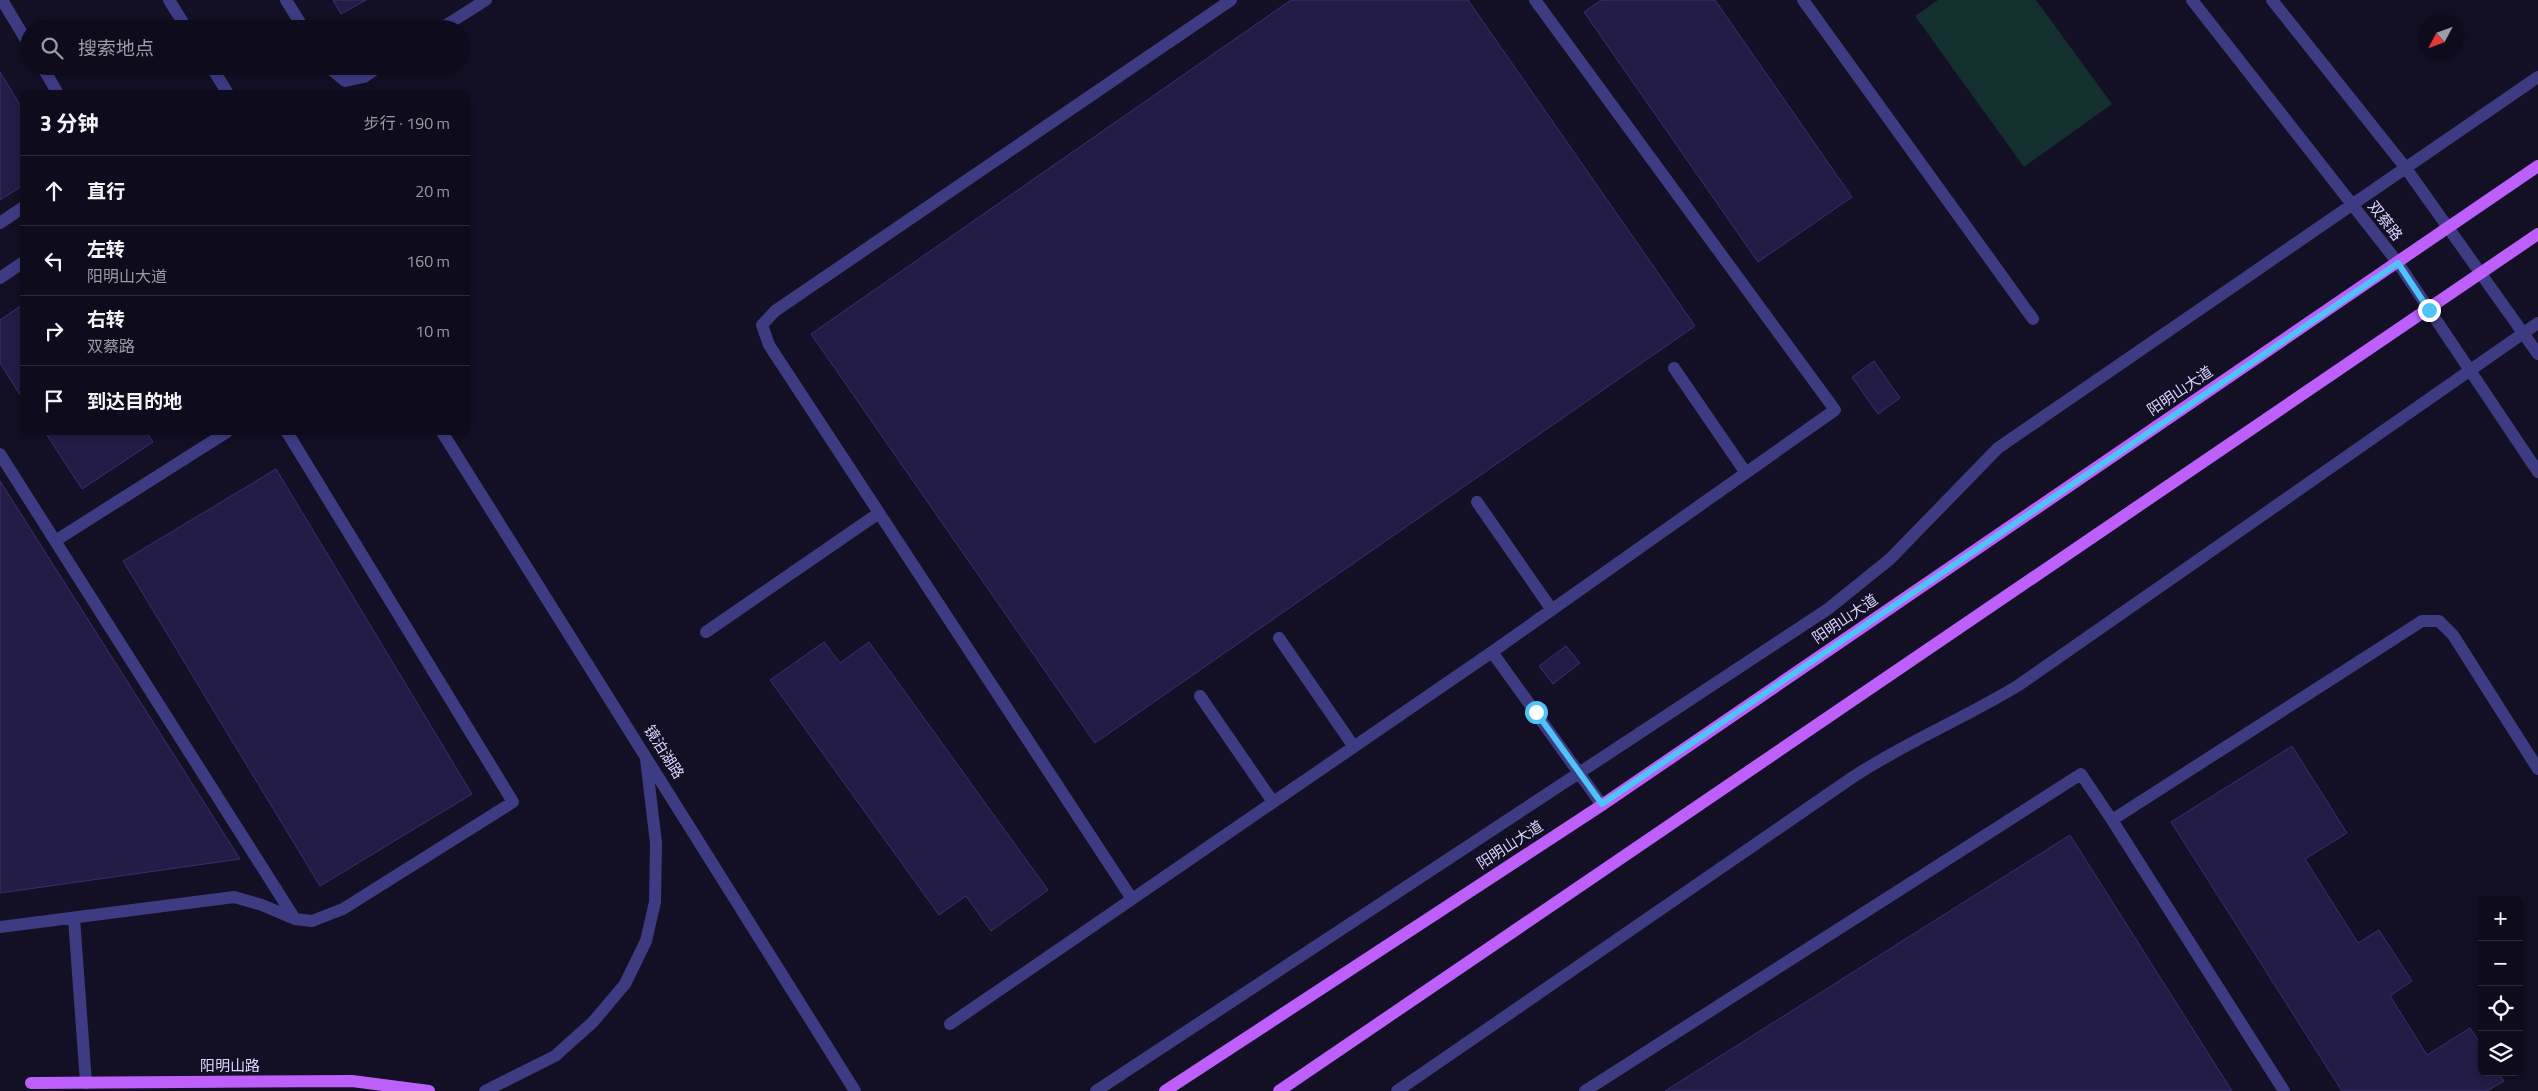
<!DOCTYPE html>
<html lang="zh">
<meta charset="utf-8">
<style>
body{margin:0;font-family:"Titillium Web","Noto Sans SC",sans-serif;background:#1c1929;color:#f1f3f6}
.controls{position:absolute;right:15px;bottom:15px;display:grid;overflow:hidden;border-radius:8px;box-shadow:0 2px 8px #0003}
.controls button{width:45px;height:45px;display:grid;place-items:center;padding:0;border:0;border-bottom:1px solid #2e2b3b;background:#0e0b1c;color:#f1f3f6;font:25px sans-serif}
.compass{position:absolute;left:2418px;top:15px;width:45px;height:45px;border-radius:50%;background:#0e0b1c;box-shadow:0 2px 8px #0003;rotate:229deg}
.stop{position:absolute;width:15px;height:15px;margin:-11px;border:4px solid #4fc3f7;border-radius:50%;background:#fff}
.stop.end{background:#4fc3f7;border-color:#fff;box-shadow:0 1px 5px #0008}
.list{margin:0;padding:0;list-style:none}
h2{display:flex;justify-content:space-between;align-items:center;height:65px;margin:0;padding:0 20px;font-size:21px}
h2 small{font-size:16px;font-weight:400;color:#9b9ba3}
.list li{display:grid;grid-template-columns:32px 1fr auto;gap:15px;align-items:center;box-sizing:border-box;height:70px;padding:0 20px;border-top:1px solid #2e2b3b}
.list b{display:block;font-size:19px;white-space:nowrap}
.list p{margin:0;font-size:16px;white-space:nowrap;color:#9b9ba3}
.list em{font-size:16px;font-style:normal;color:#9b9ba3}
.icon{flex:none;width:28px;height:28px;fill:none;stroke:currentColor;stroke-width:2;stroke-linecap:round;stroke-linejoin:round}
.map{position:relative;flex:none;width:2538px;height:1091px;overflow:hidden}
.search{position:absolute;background:#0e0b1c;box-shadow:0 2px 8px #0003;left:20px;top:20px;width:450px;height:55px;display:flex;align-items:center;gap:12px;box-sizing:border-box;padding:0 18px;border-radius:28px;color:#9b9ba3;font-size:19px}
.panel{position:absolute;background:#0e0b1c;box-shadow:0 2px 8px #0003;left:20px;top:90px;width:450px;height:345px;border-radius:8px}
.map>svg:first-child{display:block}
.green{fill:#132f2e}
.building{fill:#231c46;stroke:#3a2f71}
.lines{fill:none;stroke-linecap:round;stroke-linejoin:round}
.minor{stroke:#3d3c83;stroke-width:12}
.major{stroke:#bd5ffb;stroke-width:12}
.route{stroke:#4fc3f7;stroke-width:6}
.labels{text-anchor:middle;stroke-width:4;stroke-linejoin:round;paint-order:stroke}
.street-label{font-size:15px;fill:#d9d5fe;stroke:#130f25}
</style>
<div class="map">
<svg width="2538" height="1091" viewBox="0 0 2538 1091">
<rect width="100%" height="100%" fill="#130f25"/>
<!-- green -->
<path class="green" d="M1938 0H2036L2112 104 2024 167 1915 16Z"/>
<!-- building -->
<path class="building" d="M333 0H366L341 14Z
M1291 0H1468L1695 326 1095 743 811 334Z
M1601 0H1715L1852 197 1758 262 1584 12Z
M0 72 22 108V186L0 200Z
M22 305V398L0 363V320Z
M1874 361 1900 398 1878 414 1852 377Z
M45 432H146L153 442 82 489Z
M276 469 472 794 320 886 123 561Z
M0 481 240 859 0 893Z
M824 642 840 663 869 642 1048 890 991 931 966 896 939 915 770 680Z
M1566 646 1580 663 1553 684 1539 666Z
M2292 746 2347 833 2305 859 2358 943 2379 930 2412 981 2390 996 2427 1055 2470 1028 2482 1046V1072H2498L2504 1081 2487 1091H2342L2171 822Z
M2070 835 2232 1091H1665Z"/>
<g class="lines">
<!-- minor -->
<path class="minor" d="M2 0 29 45
M169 0 187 29
M286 0 304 29
M1803 0 2033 319
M2192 0 2398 263 2538 472
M2272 0 2405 167 2538 354
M440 29 486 0
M42 66 57 92
M211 66 227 92
M327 66 345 81 364 77 380 66
M0 223 22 208
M0 278 22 263
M1674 368 1746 473
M442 432 855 1091
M0 454 295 919
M1477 502 1552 610
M55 541 227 432
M706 632 879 513
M1279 638 1354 747
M1492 652 1602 805
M1200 696 1273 802
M1132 899 769 345 762 325 775 311 1231 0
M74 918 86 1083
M0 927 234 897 262 905 295 919 312 921 343 909 513 802 287 432
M950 1024 1492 652 1835 410 1535 0
M485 1091 555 1056 593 1022 625 984 646 941 655 902 656 843 646 759
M1096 1091 1828 609 1890 559 1998 448 2538 77
M1397 1091 1853 777C1906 742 1965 718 2019 685L2538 323
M1585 1091 2081 774 2112 820
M2284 1091 2112 820 2422 621H2439L2453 635 2538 769"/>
<!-- major -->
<path class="major" d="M31 1083 352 1081 429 1091
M1165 1091 1602 805 2538 166
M1279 1091 2538 234"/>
</g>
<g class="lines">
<!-- route -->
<path class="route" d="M1536 712 1602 804 2398 263 2429 310"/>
</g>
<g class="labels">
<!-- street labels -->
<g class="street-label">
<text transform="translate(2385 221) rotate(52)" y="5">双蔡路</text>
<text transform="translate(2180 391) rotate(-34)" y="5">阳明山大道</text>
<text transform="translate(1845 619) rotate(-34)" y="5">阳明山大道</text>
<text transform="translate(664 752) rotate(58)" y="5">镜泊湖路</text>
<text transform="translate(1510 845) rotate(-33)" y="5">阳明山大道</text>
<text x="230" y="1071">阳明山路</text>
</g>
</g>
</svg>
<div class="controls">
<button>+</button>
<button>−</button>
<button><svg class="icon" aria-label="locate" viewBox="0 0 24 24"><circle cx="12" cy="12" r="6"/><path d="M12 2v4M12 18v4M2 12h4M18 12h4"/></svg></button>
<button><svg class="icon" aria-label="layers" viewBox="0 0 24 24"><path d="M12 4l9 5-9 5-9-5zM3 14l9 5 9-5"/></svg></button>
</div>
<svg class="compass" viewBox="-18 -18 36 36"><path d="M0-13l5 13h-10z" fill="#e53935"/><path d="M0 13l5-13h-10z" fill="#9b9ba3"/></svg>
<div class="stop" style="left:1536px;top:712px"></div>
<div class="stop end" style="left:2429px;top:310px"></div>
<div class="search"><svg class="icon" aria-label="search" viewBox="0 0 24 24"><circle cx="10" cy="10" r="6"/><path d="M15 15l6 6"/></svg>搜索地点</div>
<section class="panel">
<h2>3 分钟<small>步行 · 190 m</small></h2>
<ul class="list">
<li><svg class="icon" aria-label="ahead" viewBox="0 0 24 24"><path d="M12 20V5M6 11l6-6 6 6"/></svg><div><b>直行</b></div><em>20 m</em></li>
<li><svg class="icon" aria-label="left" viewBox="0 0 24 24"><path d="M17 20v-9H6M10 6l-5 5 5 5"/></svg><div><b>左转</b><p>阳明山大道</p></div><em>160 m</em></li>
<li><svg class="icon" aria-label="right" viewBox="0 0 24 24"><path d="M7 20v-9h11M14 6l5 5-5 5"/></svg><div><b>右转</b><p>双蔡路</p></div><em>10 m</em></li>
<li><svg class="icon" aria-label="arrive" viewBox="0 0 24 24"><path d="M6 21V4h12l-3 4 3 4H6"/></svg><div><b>到达目的地</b></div></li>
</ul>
</section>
</div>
